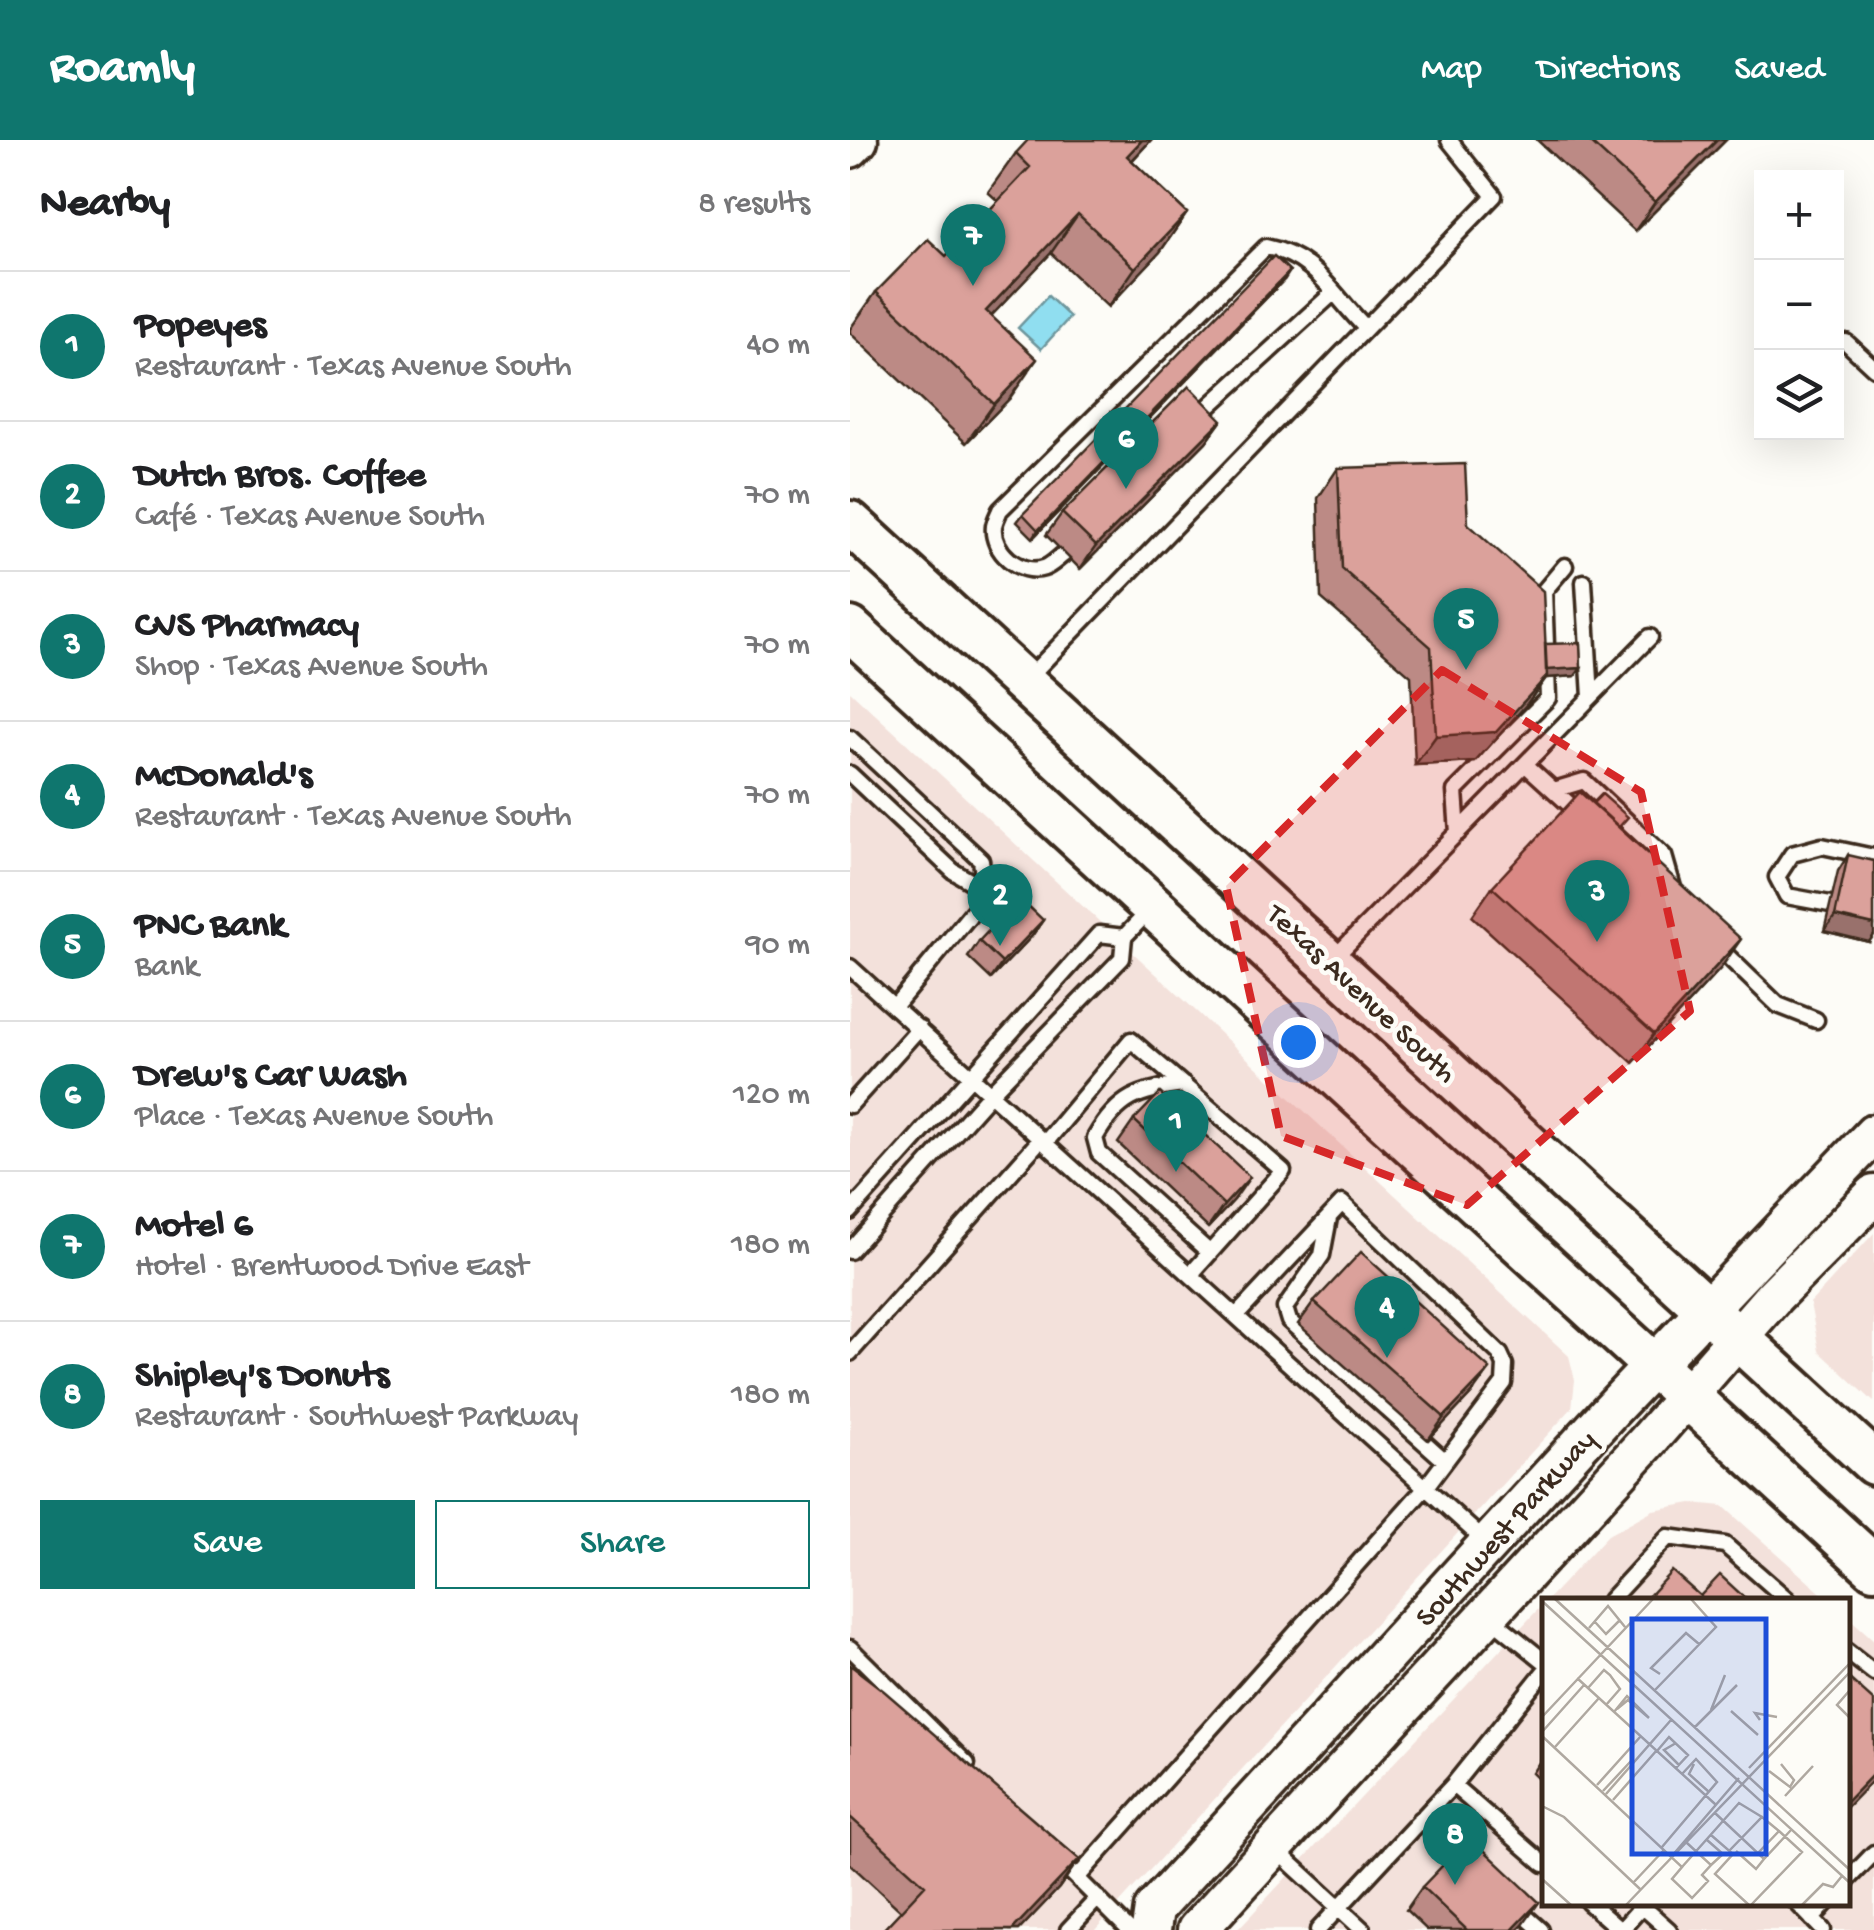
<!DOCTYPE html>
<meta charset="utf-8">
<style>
body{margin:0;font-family:"Gochi Hand",sans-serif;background:#f6f6f6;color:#202124}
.controls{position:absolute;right:30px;top:30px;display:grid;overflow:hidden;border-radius:0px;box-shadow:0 10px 40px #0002}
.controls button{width:90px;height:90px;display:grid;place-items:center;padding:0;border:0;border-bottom:2px solid #e0e0e0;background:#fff;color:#202124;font:50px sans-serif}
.you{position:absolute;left:448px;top:902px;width:35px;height:35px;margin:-25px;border:8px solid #fff;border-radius:50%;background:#1a73e8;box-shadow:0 0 0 15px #1a73e833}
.badge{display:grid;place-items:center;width:65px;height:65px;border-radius:50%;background:#0f766e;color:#fff;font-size:32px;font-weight:700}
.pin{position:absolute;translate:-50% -82px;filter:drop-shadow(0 2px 5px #0008)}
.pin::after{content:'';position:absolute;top:52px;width:35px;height:30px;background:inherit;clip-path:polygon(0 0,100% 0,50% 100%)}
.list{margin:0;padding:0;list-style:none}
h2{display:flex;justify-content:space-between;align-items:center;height:130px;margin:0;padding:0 40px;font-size:42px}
h2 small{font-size:32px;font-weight:400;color:#757577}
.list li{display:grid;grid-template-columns:65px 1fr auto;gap:30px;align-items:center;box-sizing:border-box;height:150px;padding:0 40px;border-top:2px solid #e0e0e0}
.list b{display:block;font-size:38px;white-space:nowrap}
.list p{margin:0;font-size:32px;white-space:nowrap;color:#757577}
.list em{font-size:32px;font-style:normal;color:#757577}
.actions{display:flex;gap:20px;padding:30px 40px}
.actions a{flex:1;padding:22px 0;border:2px solid #0f766e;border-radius:0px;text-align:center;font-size:35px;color:#0f766e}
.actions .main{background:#0f766e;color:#fff}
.icon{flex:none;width:55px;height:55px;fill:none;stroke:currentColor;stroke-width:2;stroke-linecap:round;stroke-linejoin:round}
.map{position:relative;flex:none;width:1024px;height:1790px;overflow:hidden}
header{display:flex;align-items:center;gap:60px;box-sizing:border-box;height:140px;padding:0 50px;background:#0f766e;color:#fff}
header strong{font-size:48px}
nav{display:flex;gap:55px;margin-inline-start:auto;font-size:35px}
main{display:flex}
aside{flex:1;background:#fff}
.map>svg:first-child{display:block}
.built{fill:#f3e1db}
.water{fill:#90def0;stroke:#6e969c;stroke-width:2.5}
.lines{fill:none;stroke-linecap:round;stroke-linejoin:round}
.lane-casing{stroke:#3b2a1e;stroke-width:21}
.secondary-casing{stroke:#3b2a1e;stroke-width:45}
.primary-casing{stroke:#3b2a1e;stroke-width:50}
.lane{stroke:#fdfcf7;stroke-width:14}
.secondary{stroke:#fdfcf7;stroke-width:38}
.primary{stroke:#fdfcf7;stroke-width:42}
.wall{fill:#bc8a85;stroke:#3b2a1e;stroke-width:2.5}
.shaded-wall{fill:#99716c;stroke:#3b2a1e;stroke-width:2.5}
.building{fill:#dba19b;stroke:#3b2a1e;stroke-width:2.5}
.marked{fill:#d62828;fill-opacity:0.2;stroke:#d62828;stroke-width:8;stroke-dasharray:20 12;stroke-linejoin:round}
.labels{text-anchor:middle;stroke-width:9;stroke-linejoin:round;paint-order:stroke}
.street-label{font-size:30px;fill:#3b2a1e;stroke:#fdfcf7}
.inset-road{fill:none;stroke:#afa8a0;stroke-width:2.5}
.view{fill:#1d4ed8;fill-opacity:0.15;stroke:#1d4ed8;stroke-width:5}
.inset-edge{fill:none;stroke:#3b2a1e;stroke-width:5}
</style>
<header>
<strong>Roamly</strong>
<nav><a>Map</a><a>Directions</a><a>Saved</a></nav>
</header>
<main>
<aside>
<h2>Nearby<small>8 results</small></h2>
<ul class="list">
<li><span class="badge">1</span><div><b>Popeyes</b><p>Restaurant · Texas Avenue South</p></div><em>40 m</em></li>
<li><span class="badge">2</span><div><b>Dutch Bros. Coffee</b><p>Café · Texas Avenue South</p></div><em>70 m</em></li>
<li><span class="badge">3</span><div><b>CVS Pharmacy</b><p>Shop · Texas Avenue South</p></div><em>70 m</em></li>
<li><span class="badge">4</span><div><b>McDonald's</b><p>Restaurant · Texas Avenue South</p></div><em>70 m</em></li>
<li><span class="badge">5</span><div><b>PNC Bank</b><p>Bank</p></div><em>90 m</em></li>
<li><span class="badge">6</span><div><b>Drew's Car Wash</b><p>Place · Texas Avenue South</p></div><em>120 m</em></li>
<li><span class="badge">7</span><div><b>Motel 6</b><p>Hotel · Brentwood Drive East</p></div><em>180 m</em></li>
<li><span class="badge">8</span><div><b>Shipley's Donuts</b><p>Restaurant · Southwest Parkway</p></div><em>180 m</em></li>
</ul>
<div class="actions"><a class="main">Save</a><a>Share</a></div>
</aside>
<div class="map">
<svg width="1024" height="1790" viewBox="0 0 1024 1790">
<rect width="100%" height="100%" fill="#fdfcf7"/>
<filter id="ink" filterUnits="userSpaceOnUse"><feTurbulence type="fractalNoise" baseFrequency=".01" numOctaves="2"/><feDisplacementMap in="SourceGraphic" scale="20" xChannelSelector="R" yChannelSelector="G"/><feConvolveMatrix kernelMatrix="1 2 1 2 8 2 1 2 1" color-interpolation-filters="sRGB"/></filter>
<g filter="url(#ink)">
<!-- built -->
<path class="built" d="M0 551 719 1216 725 1240 722 1268 245 1790H0Z
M1024 1093V1262L969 1211 960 1163Z
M842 1363 873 1366 979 1460H697L758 1395 803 1370Z
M694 1463V1762H996L997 1476 1024 1500V1790H387Z"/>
<!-- water -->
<path class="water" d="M198 156 220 177 191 209 168 188Z"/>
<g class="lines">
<!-- lane casing -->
<g class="lane-casing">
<path id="lane" d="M996 202 1024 228
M346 278 482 154
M214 414C208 418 201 426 194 428 170 436 141 411 144 386 145 380 148 375 150 370L416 107C466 117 481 153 516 188
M734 442 741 557
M176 540 644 56 599 0
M0 598 131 720 135 750 129 764 44 867
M676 625 731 675
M0 634 103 731 135 750
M704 650 734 641 814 716 824 751
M608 693 605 651 698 558 694 451 715 426
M980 764 937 756 927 737 942 714 972 706 1024 717
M868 807 928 865 966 880
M484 818 800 497
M0 827 638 1404
M334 945C289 950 268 957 245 998L249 1013 360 1113
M0 965 69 888
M195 1003 281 900 433 1031 341 1134
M0 1072 249 794 274 797
M479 1078 472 1115 435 1168 439 1181 595 1321
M0 1111 140 954 272 818 274 797 300 770
M0 1213 191 999
M760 1460 818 1397 875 1405 938 1460
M637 1475 694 1521
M0 1508 117 1624
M996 1511 1024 1533
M603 1645 694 1724
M570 1679 617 1722
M425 1709 513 1790
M222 1733 279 1790
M227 1738 575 1348 654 1243 655 1225 650 1214 492 1063 386 1176
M996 1742 1024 1713
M738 1762 770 1790
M946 1762 973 1790
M792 1766 819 1790
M665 1767 691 1790
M962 1779 977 1762
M218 1790 248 1758
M468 1790 603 1645 694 1532
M771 1790 796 1762"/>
</g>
<!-- secondary casing -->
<g class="secondary-casing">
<path id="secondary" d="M0 8 8 0
M301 1790 304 1769 761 1270 1024 994
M347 1790 796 1303 924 1156 1024 1055"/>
</g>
<!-- primary casing -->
<g class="primary-casing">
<path id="primary" d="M0 383 1024 1323
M0 489 1024 1427"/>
</g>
<!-- lane -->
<use href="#lane" class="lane"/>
<!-- secondary -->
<use href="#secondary" class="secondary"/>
<!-- primary -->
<use href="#primary" class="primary"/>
</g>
<!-- wall -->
<path class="wall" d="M301 0 282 21 337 73 310 112 258 167 201 113 141 176 160 258 116 303 0 193V189L26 152 96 116 148 61 138 52 166 13Z
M687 0H876L785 91Z
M435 139 183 398 167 382 173 374Z
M372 280 356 302 230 429 196 395 212 373Z
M488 328 618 384 695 504 731 528 725 536 696 538 676 565 625 622 565 625 561 536 471 458 468 358Z
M770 688 871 828 783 923 622 776 642 747Z
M998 715 1019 802 974 791 988 731Z
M193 780 182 796 141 839 118 817 129 801Z
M284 980 384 1060 358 1088 268 1003Z
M464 1162 624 1251 578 1300 448 1184Z
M0 1525 229 1719 209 1748 169 1790H33L51 1771 0 1724Z
M694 1615V1645L682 1633Z
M572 1747 689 1762 668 1790H577L556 1770Z"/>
<!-- shaded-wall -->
<path class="shaded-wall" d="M292 0H301L249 55 277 16Z
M867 0H876L785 91 805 62Z
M337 73 310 112 258 167 285 128Z
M228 74 201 113 109 210 136 171Z
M440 131 435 139 183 398 188 390Z
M187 219 160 258 116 303 144 264Z
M372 280 356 302 230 429 246 406Z
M731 528 725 536 696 538 676 565 625 622 565 625 586 596 681 530Z
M985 776 1024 785V795L1019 802 974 791Z
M193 780 182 796 141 839 152 823Z
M891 799 871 828 783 923 804 894Z
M400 1037 384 1060 358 1088 374 1065Z
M640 1229 624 1251 578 1300 594 1277Z
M1024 1633V1639L996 1668V1662Z
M229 1719 209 1748 169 1790H162Z
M689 1762 673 1785 668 1790H662Z"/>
<!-- building -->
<path class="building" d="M178 0H292L277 16 337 73 285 128 228 74 136 171 187 219 144 264 26 152 78 99 96 116 180 27 166 13Z
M738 0H867L805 62Z
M424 116 440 131 188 390 173 374Z
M339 246 372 280 246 406 212 373Z
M615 324 618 384 693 451 697 536 646 592 586 596 581 507 492 429 488 328Z
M730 503 731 528 696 530 695 504Z
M730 652 891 799 804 894 642 747Z
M752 654 778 677 769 687 743 663Z
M998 715 1024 721V785L985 776Z
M170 758 193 780 152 823 129 801Z
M310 953 400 1037 374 1065 284 980Z
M511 1112 640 1229 594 1277 464 1162Z
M822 1431 850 1456 870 1435 897 1460H795Z
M0 1525 34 1551 229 1719 162 1790H33L75 1745 0 1677Z
M996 1536 1024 1561V1633L996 1662Z
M620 1697 689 1762 662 1790H617L572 1747Z"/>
</g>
<!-- marked area -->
<path class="marked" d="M592 530 791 652 840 871 617 1065 431 996 376 746Z"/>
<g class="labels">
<!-- street labels -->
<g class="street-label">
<text transform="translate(513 852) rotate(43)" y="10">Texas Avenue South</text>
<text transform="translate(654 1387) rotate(-48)" y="10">Southwest Parkway</text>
</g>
</g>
<!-- overview -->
<g transform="translate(692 1458)">
<rect width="308" height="308" fill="#fdfcf7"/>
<path class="inset-road" d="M13 1 308 272M0 3 308 285M53 24 64 36 77 23M47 30 66 8 83 29M118 76 109 70 144 35 157 46M35 80 173 206M46 90 62 72 68 77 78 91 64 107M113 92 174 29 149 1M308 92 295 107 308 120M75 111 86 102 107 120M169 112 183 77M189 113 216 137M72 114 85 98 107 120M0 119 111 1M218 122 213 115 235 119M153 129 195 87M0 134 42 87M0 138 140 269 130 281 150 300 166 283 160 277 169 267 145 245M134 145 122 152 137 167M13 149 57 100M115 153 127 139 146 157 134 170M152 166 147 176 167 194M207 170 308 65M227 173 248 189 252 182 239 166M55 187 99 138M61 193 89 163M64 196 129 122M243 198 271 168M71 202 115 152M0 208 22 219 98 291M173 215 222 261 249 232M169 237 191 256 173 276 207 307M165 242 181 256 169 267M120 249 175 184 154 161 140 176M187 253 220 219 237 233 216 255M194 253 214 271 222 261M129 259 197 180M140 269 197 205 220 219M0 281 29 307M91 285 122 252M84 307 308 74M209 307 260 254 237 233M260 307 281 286 291 289 300 278"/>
<path class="view" d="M90 21H224V256H90Z"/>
<rect width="308" height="308" class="inset-edge"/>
</g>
</svg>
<div class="controls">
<button>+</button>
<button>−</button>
<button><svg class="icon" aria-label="layers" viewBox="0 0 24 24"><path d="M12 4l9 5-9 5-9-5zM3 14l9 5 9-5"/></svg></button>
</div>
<div class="you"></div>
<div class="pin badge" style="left:326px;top:1032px">1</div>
<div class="pin badge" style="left:150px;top:806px">2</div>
<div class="pin badge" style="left:747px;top:802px">3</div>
<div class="pin badge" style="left:537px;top:1218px">4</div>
<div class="pin badge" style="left:616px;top:530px">5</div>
<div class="pin badge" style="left:276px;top:349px">6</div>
<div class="pin badge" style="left:123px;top:146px">7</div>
<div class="pin badge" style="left:605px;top:1745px">8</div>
</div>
</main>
